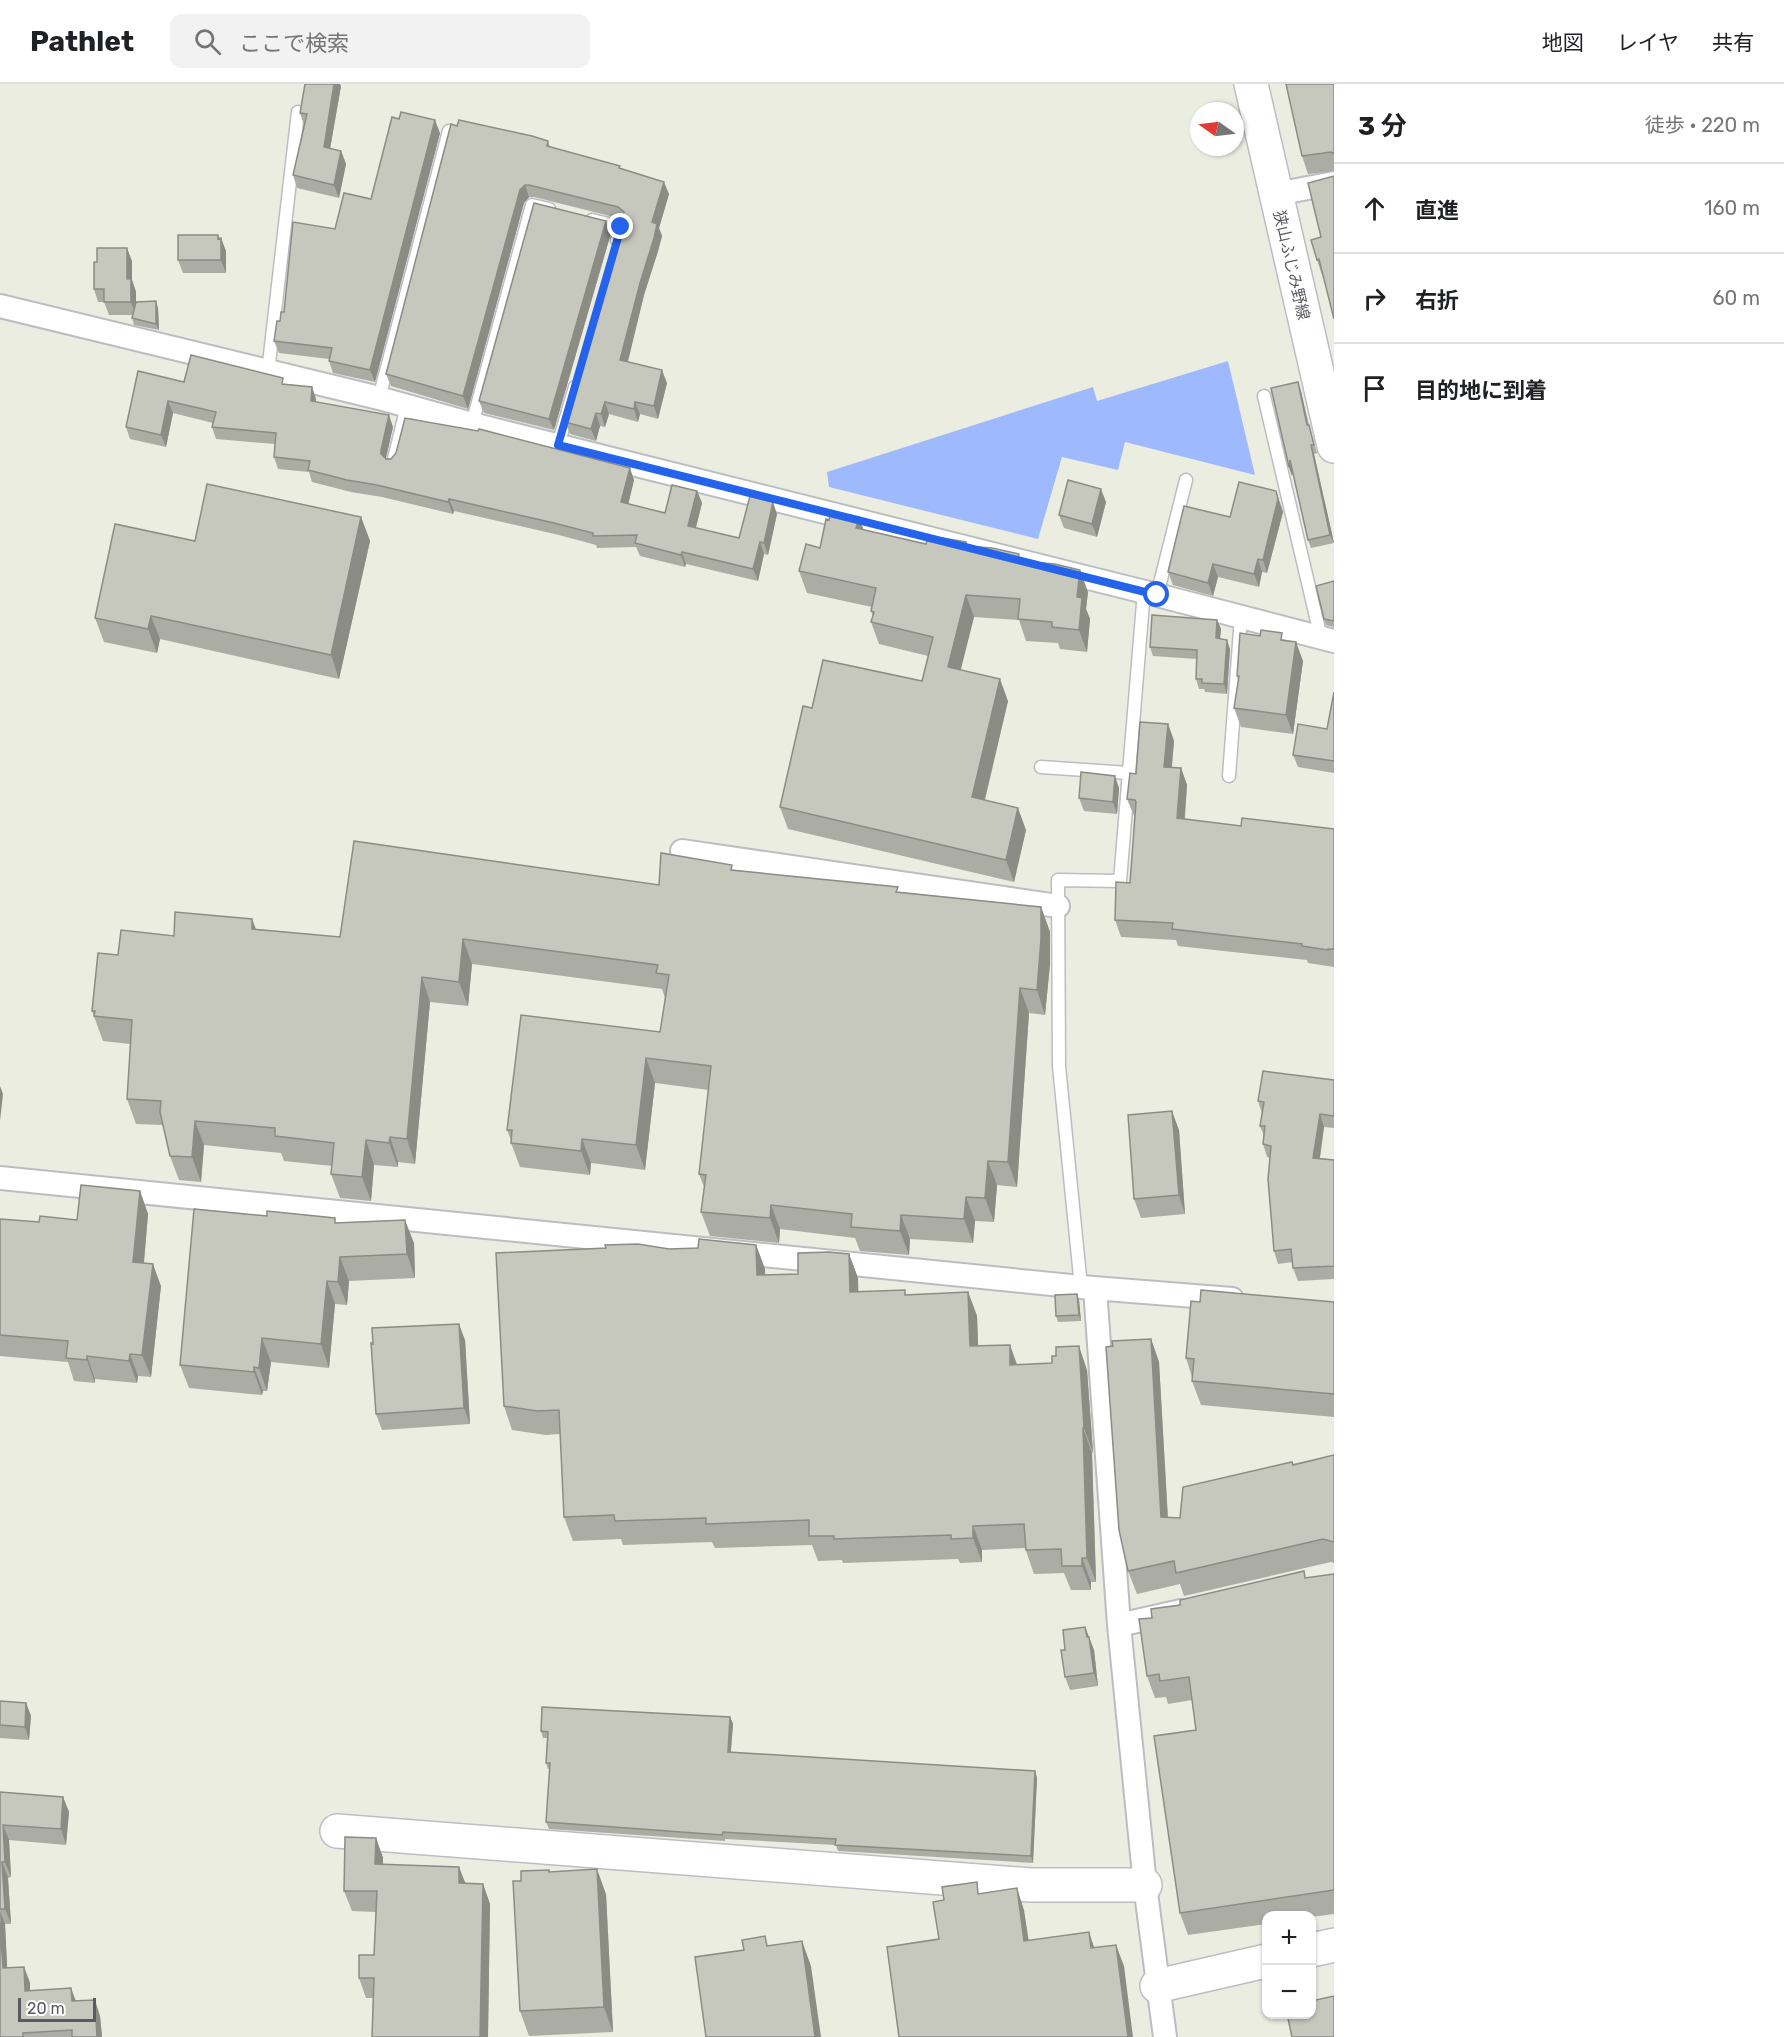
<!DOCTYPE html>
<html lang="ja">
<meta charset="utf-8">
<style>
body{margin:0;font-family:Rubik,"Noto Sans JP",sans-serif;background:#f2f2f2;color:#202124}
.controls{position:absolute;right:18px;bottom:18px;display:grid;overflow:hidden;border-radius:12px;box-shadow:0 2px 4px #0004}
.controls button{width:54px;height:54px;display:grid;place-items:center;padding:0;border:0;border-bottom:2px solid #e0e0e0;background:#fff;color:#202124;font:30px sans-serif}
.compass{position:absolute;left:1190px;top:18px;width:54px;height:54px;border-radius:50%;background:#fff;box-shadow:0 2px 4px #0004;rotate:284deg}
.scale{position:absolute;left:18px;bottom:15px;width:78px;box-sizing:border-box;padding-left:6px;border:3px solid #5a5b62;border-top:0;font-size:16px;line-height:21px;white-space:nowrap;color:#5a5b62;-webkit-text-stroke:4px #fff;paint-order:stroke}
.stop{position:absolute;width:18px;height:18px;margin:-14px;border:4px solid #2563eb;border-radius:50%;background:#fff}
.stop.end{background:#2563eb;border-color:#fff;box-shadow:0 2px 6px #0008}
.list{margin:0;padding:0;list-style:none}
h2{display:flex;justify-content:space-between;align-items:center;height:78px;margin:0;padding:0 24px;font-size:26px}
h2 small{font-size:20px;font-weight:400;color:#757577}
.list li{display:grid;grid-template-columns:39px 1fr auto;gap:18px;align-items:center;box-sizing:border-box;height:90px;padding:0 24px;border-top:2px solid #e0e0e0}
.list b{display:block;font-size:22px;white-space:nowrap}
.list em{font-size:20px;font-style:normal;color:#757577}
.icon{flex:none;width:33px;height:33px;fill:none;stroke:currentColor;stroke-width:2;stroke-linecap:round;stroke-linejoin:round}
.map{position:relative;flex:none;width:1334px;height:1953px;overflow:hidden}
header{display:flex;align-items:center;gap:36px;box-sizing:border-box;height:84px;padding:0 30px;background:#fff;border-bottom:2px solid #e0e0e0}
header strong{font-size:28px}
nav{display:flex;gap:33px;margin-inline-start:auto;font-size:21px}
.search{width:420px;height:54px;background:#f2f2f2;display:flex;align-items:center;gap:15px;box-sizing:border-box;padding:0 21px;border-radius:12px;color:#757577;font-size:22px}
main{display:flex}
aside{flex:1;background:#fff}
.map>svg:first-child{display:block}
.water{fill:#9fb9fe}
.lines{fill:none;stroke-linecap:round;stroke-linejoin:round}
.lane-casing{stroke:#bcbcc3;stroke-width:15}
.street-casing{stroke:#bcbcc3;stroke-width:26}
.secondary-casing{stroke:#bcbdc5;stroke-width:36}
.lane{stroke:#fff;stroke-width:12}
.street{stroke:#fff;stroke-width:22}
.secondary{stroke:#fff;stroke-width:33}
.wall{fill:#abaca3}
.shaded-wall{fill:#8b8c84}
.building{fill:#c7c8bd;stroke:#8b8c84;stroke-width:1.5}
.route{stroke:#2563eb;stroke-width:8}
.labels{text-anchor:middle;stroke-width:4.5;stroke-linejoin:round;paint-order:stroke}
.street-label{font-size:16px;fill:#5a5b62;stroke:#fff}
</style>
<header>
<strong>Pathlet</strong>
<div class="search"><svg class="icon" aria-label="search" viewBox="0 0 24 24"><circle cx="10" cy="10" r="6"/><path d="M15 15l6 6"/></svg>ここで検索</div>
<nav><a>地図</a><a>レイヤ</a><a>共有</a></nav>
</header>
<main>
<div class="map">
<svg width="1334" height="1953" viewBox="0 0 1334 1953">
<rect width="100%" height="100%" fill="#ecede1"/>
<!-- water -->
<path class="water" d="M1228 277 1255 391 1125 358 1118 386 1062 373 1038 455 829 403 827 388 1093 303 1097 317Z"/>
<g class="lines">
<!-- lane casing -->
<g class="lane-casing">
<path id="lane" d="M592 136 621 143 617 156
M268 288 298 28
M1264 312 1321 554
M379 314 449 47
M472 340 532 121 549 125
M558 361 575 303
M393 379 407 322
M1157 511 1186 396
M1041 683 1129 689
M1229 692 1241 533
M1081 1203 1059 982 1058 796 1120 797 1144 507"/>
</g>
<!-- street casing -->
<g class="street-casing">
<path id="street" d="M1276 110 1334 99
M0 222 379 314 472 340 1157 511 1334 557
M682 767 1058 822
M0 1094 1081 1203 1232 1215
M1095 1204 1119 1541
M1165 1953 1145 1801 1119 1541 1181 1527"/>
</g>
<!-- secondary casing -->
<g class="secondary-casing">
<path id="secondary" d="M1251 0 1334 362
M337 1747 1031 1801H1145
M1312 1866 1334 1861
M1157 1902 1266 1877"/>
</g>
<!-- lane -->
<use href="#lane" class="lane"/>
<!-- street -->
<use href="#street" class="street"/>
<!-- secondary -->
<use href="#secondary" class="secondary"/>
</g>
<!-- wall -->
<path class="wall" d="M1334 0V87L1308 90 1302 72Z
M341 2 330 65 341 67 346 80 339 114 297 104 293 91 304 41 300 29Z
M440 49 375 298 333 289 329 277V275L279 269 274 257 284 228 335 145 371 115Z
M548 57 550 63 621 84 669 110 659 144 662 152 658 167 644 211 628 278 667 299 658 335 640 330 638 338 609 330 605 343 600 342 596 357 570 350 565 338 622 135 534 113H529L524 119 468 325 391 302 386 290Z
M611 149 554 346 484 329 479 317Z
M218 151 226 167V189H183L178 176Z
M1321 153 1324 194H1323L1317 176Z
M132 177V196L136 208V218L158 224 159 246 134 241 132 234 133 231H109L104 218H98L94 205Z
M184 298 285 300 312 303 316 315V318L393 343 386 374 634 396 628 420 665 429 697 407 702 419 696 444 739 454 777 430 768 471 764 470 758 497 686 480 685 483 640 472 636 463 597 464 596 461 559 451 454 427 453 430 382 413 351 408 312 398 309 388 278 385 274 373 275 360 216 355 212 343 213 339 173 329 166 363 130 355 126 343Z
M1301 307 1309 341 1317 369 1314 370 1334 459 1311 464 1308 456 1293 387 1292 392 1289 383Z
M1276 407 1283 428 1267 489 1262 488 1259 503 1218 493 1213 512 1173 501 1168 488 1230 433Z
M1106 418 1097 453 1064 444 1059 431Z
M361 433 370 457 339 595 160 555 157 569 104 558 95 534 195 457Z
M859 433 863 446 926 460 966 458 968 462 1021 477 1088 508 1086 525 1090 535 1087 568 1060 565 1058 559 1026 557 1019 536 974 533 960 586 1008 617 985 716 1026 746 1014 798 788 745 780 723 812 624 922 597 928 572 879 560 871 538 873 532 871 527 872 523 807 509 799 487 820 464 829 436Z
M1334 497V543L1326 541 1324 535Z
M1217 536 1221 545 1220 555 1230 565 1227 610 1205 608 1204 605H1199L1196 595 1197 575 1153 572 1150 563Z
M1285 557 1303 577 1293 650 1241 643 1234 624 1238 596 1237 592Z
M1334 608V689L1298 683 1293 671 1327 645Z
M1168 640 1174 657 1172 683 1181 684 1187 701 1185 735 1241 742 1334 745V883L1308 879 1307 876 1178 862 1176 856 1121 853 1115 836 1130 799 1135 732H1134L1127 715 1136 690Z
M1119 704 1117 730 1084 727 1079 714Z
M734 786 899 808 1041 823 1050 848V880L1045 931 1029 929 1017 1103 997 1101 994 1138 975 1137 973 1159 910 1155 909 1171 860 1167 855 1154 780 1145 779 1159 710 1152 701 1128 704 1103 699 1090 709 1006 655 999 645 1086 591 1079 590 1091 520 1083 511 1059V1056L507 1046 660 948 665 914 662 905 472 880 468 922 430 918 415 1080 398 1078V1083L374 1081 371 1117 340 1114 331 1090 332 1082 284 1077 281 1069 204 1061 201 1098 179 1096 170 1072 163 1041 136 1040 127 1015 130 960 103 957 92 927 118 871 174 852 252 835 256 845 340 853 659 801Z
M1334 996V1044L1324 1043 1320 1074 1334 1076V1195L1298 1197 1293 1184V1178L1278 1180 1274 1167 1270 1074 1267 1073 1263 1060 1264 1052 1260 1042 1262 1029 1258 1017Z
M1179 1046 1185 1130 1141 1134 1134 1115Z
M140 1107 148 1130 144 1179 161 1202 151 1293 138 1292 137 1299 95 1295V1299L74 1297 68 1278 0 1272V1135L39 1138 77 1136Z
M337 1139 414 1159 415 1194 349 1197 347 1221 335 1220 329 1284 271 1278 267 1307H263L262 1311 189 1304 180 1281Z
M756 1161 765 1185V1191L798 1190 849 1170 858 1194V1208L907 1211 968 1208 977 1232 978 1262 1010 1261 1017 1280 1087 1286 1093 1368 1092 1369 1096 1498H1091V1506H1071L1064 1489 1034 1490 1025 1464 982 1466V1478L960 1479 958 1475 843 1479 842 1476 818 1477 812 1461 715 1464 712 1458 623 1461 621 1455 573 1457 564 1433 560 1350 546 1351 512 1346 504 1322 669 1165Z
M1077 1210 1079 1216 1081 1237 1058 1238 1056 1232Z
M1200 1218H1334V1333L1201 1321 1192 1297V1293L1186 1274Z
M1151 1255 1159 1278 1168 1433 1180 1434 1293 1380 1334 1371V1479L1331 1478 1184 1512 1180 1500 1137 1510 1128 1487 1113 1262Z
M465 1256 470 1340 382 1346 376 1330Z
M1334 1490V1830L1311 1833V1832H1266V1840L1188 1851 1180 1829 1196 1646 1192 1616 1168 1620 1166 1613 1155 1614 1147 1592 1152 1534 1180 1521 1306 1494Z
M1085 1543 1094 1566 1098 1602 1070 1606 1065 1593V1566Z
M0 1617 26 1619 31 1632 29 1656 0 1654Z
M730 1633 733 1640 731 1668 1035 1687 1037 1694 1033 1779 838 1767 836 1761 725 1755V1757L549 1745 546 1738 550 1685H548L546 1679 547 1654H543L541 1647Z
M0 1708 63 1713 69 1728 66 1761 9 1756 11 1793 8 1794 11 1840H5L7 1884 24 1883 30 1899V1907L76 1917 100 1932 102 1953H0Z
M376 1754 383 1774V1780L465 1799 483 1800 490 1820 488 1953H372L373 1914H366L359 1894 374 1871 376 1828 352 1827 344 1807Z
M550 1788 606 1810 613 1948 529 1952 520 1927 521 1797Z"/>
<!-- shaded-wall -->
<path class="shaded-wall" d="M334 0H340L341 2 328 76 324 63Z
M435 36 440 49 375 298 370 286Z
M341 67 346 80 339 114 334 101Z
M664 98 669 110 659 144 662 152 658 167 644 211 625 288 620 276 652 138Z
M525 101 529 113 524 119 468 325 463 312 520 106Z
M606 137 611 149 554 346 549 335Z
M218 151 221 161V154L226 167V189L221 176Z
M127 164 132 177V196L136 208V231L131 218 127 195Z
M156 217 158 224 159 246 156 240Z
M662 286 667 299 658 335 654 322Z
M1298 298 1301 307 1310 350 1307 341Z
M312 303 316 315 315 329 311 317Z
M168 317 173 329 166 363 161 351Z
M605 318 609 330 605 343 601 330Z
M635 318 640 330 638 338 634 325Z
M596 329 600 342 596 357 591 345Z
M389 331 393 343 385 378 381 370V366Z
M1311 361 1314 370 1334 459 1330 451Z
M1290 376 1293 385 1292 392 1289 383Z
M630 384 634 396 626 430 621 418Z
M1101 405 1106 418 1097 453 1092 440Z
M697 407 702 419 693 454 688 442Z
M1276 407 1283 428 1267 489 1263 476Z
M449 415 454 427 453 430 448 418Z
M773 418 777 430 768 471 764 459Z
M361 433 370 457 339 595 331 571Z
M859 433 867 455 856 444Z
M760 458 764 470 758 497 753 485Z
M682 468 686 480 685 483 681 471Z
M1258 475 1262 488 1259 503 1254 490Z
M1213 480 1218 493 1213 512 1208 499Z
M1080 486 1088 508 1086 525 1090 535 1087 568 1079 546 1077 513Z
M966 511 974 533 956 605 948 583Z
M151 532 160 555 157 569 148 545Z
M1217 536 1221 545 1219 564 1216 554Z
M1227 556 1230 565 1227 610 1224 600Z
M1296 558 1303 577 1293 650 1286 631Z
M1000 595 1008 617 980 735 972 713Z
M1168 640 1174 657 1170 700 1164 683Z
M1181 684 1187 701 1183 751 1177 734Z
M1115 692 1119 704 1117 730 1113 718Z
M1018 724 1026 746 1014 798 1006 776Z
M1041 823 1050 848V880L1045 931 1037 906Z
M252 835 261 860 252 845Z
M463 855 472 880 468 922 459 898Z
M422 893 430 918 415 1080 407 1055Z
M1020 904 1029 929 1017 1103 1008 1078Z
M646 974 655 999 645 1086 636 1061Z
M0 1002 3 1010 0 1037Z
M1172 1027 1179 1046 1185 1130 1179 1111Z
M1320 1030 1324 1043 1318 1086 1313 1074Z
M195 1037 204 1061 201 1098 192 1073Z
M390 1053 398 1078V1083L389 1059Z
M582 1055 591 1079 590 1091 581 1067Z
M366 1056 374 1081 371 1117 362 1093Z
M988 1077 997 1101 994 1138 985 1114Z
M140 1107 148 1130 142 1200 133 1178Z
M966 1113 975 1137 973 1159 964 1135Z
M771 1121 780 1145 779 1159 770 1134Z
M901 1131 910 1155 909 1171 900 1147Z
M405 1136 414 1159 415 1194 407 1170Z
M756 1161 765 1185 766 1216 757 1191Z
M849 1170 858 1194 859 1232 850 1208Z
M340 1173 349 1197 347 1221 338 1198Z
M153 1180 161 1202 151 1293 142 1271Z
M327 1197 335 1220 329 1284 321 1260Z
M968 1208 977 1232 979 1286 970 1262Z
M1077 1210 1079 1216 1081 1237 1079 1231Z
M459 1240 465 1256 470 1340 464 1324Z
M262 1254 271 1278 267 1307 259 1284Z
M1151 1255 1159 1278 1169 1456 1161 1433Z
M1010 1261 1018 1285 1010 1281Z
M1079 1262 1087 1286 1093 1368 1084 1344Z
M130 1270 138 1292 137 1299 129 1277Z
M87 1272 95 1295V1299L87 1276Z
M254 1283 263 1307 262 1311 254 1288Z
M1083 1344 1092 1369 1096 1498 1087 1474Z
M973 1442 982 1466V1478L973 1454Z
M1082 1474 1091 1498V1506L1082 1482Z
M1085 1543 1094 1566 1098 1602 1094 1589Z
M26 1619 31 1632 29 1656 25 1643Z
M730 1633 733 1640 730 1675 728 1668Z
M1035 1687 1037 1694 1033 1779 1031 1772Z
M63 1713 69 1728 66 1761 61 1745Z
M3 1741 9 1756 11 1793 5 1778Z
M376 1754 383 1774V1800L375 1780Z
M2 1778 8 1794 11 1840 5 1825Z
M459 1783 467 1803 459 1799Z
M597 1785 606 1810 613 1948 604 1923Z
M483 1800 490 1820 488 1953H480Z
M1017 1804 1024 1826 1032 1878 1024 1857Z
M0 1827 5 1840 8 1899 3 1884Z
M1089 1848 1096 1869 1091 1864Z
M802 1857 811 1882 821 1953H815Z
M1116 1861 1124 1882 1133 1953H1128Z
M24 1883 30 1899V1923L25 1907Z
M71 1904 77 1920 72 1917Z
M95 1916 100 1932 102 1953H97Z"/>
<!-- building -->
<path class="building" d="M305 0H334L324 63 341 67 334 101 293 91 307 30 300 29Z
M1286 0H1334V70L1331 68 1302 72Z
M401 28 435 36 370 286 329 277 332 264 274 257 277 237H280L281 228H284L293 138 335 145 344 109 371 115 392 33 399 35Z
M459 36 532 52 548 57 547 62 620 82 619 84 664 98 652 138 657 140 654 154 640 199 620 276 662 286 654 322 635 318 634 325 605 318 601 330 596 329 591 345 565 338 624 128 618 123 529 101H525L520 106 463 312 386 290 451 40 457 42Z
M1334 92V235L1319 175 1317 176 1311 156 1321 153 1308 99Z
M534 119 606 137 549 335 479 317Z
M178 151H218V155L221 154V176H178Z
M97 164H127V195H131V218H104V205H94V178H97Z
M156 217V240L132 234 136 218Z
M191 271 283 294 282 300 312 303 311 317 389 331 381 366V370L386 375H391L396 369 405 334 478 347 479 345 630 384 621 418 665 429 672 401 697 407 688 442 739 454 750 412 773 418 764 459 760 458 753 485 682 468 681 471 635 459 637 451 593 452V449L554 439 449 415 448 418 377 401 347 396 308 386 310 377 274 373 276 349 212 343 216 328 168 317 161 351 126 343 138 287 184 298Z
M1298 298 1307 341H1309L1314 361H1311L1330 451 1308 456 1290 376 1289 383 1271 304Z
M1068 396 1101 405 1092 440 1059 431Z
M1239 398 1276 407 1278 415 1263 476 1258 475 1254 490 1213 480 1208 499 1168 488 1184 422 1230 433Z
M207 400 361 433 331 571 151 532 148 545 95 534 115 440 195 457Z
M831 427 859 433 856 444 926 460 927 456 942 459 943 454 966 458V462L992 464 1019 470 1018 477 1055 480 1080 486 1077 513 1082 514 1079 546 1052 543V538L1018 535 1020 515 966 511 948 583 1000 595 972 713 1018 724 1006 776 780 723 803 622 812 624 823 576 922 597 933 553 871 538 874 528 871 527 876 504 799 487 806 460 820 464 826 435 829 436Z
M1334 497V537L1324 535 1316 502Z
M1152 531 1217 536 1216 554 1227 556 1224 600 1202 599V595H1196L1197 566 1150 563Z
M1261 546 1282 549 1281 556 1296 558 1286 631 1234 624 1239 592H1237L1240 549 1260 552Z
M1334 608V677L1293 671 1298 640 1327 645Z
M1140 638 1168 640 1164 683 1181 684 1177 734 1241 742 1242 734 1334 745V865H1328V866L1302 862V860L1172 845 1173 839 1115 836 1116 798 1130 799 1136 718 1135 716 1127 715 1130 689 1136 690Z
M1081 688 1115 692 1113 718 1079 714Z
M354 757 659 801 661 769 732 781 731 786 898 803 896 808 1041 823V855L1037 906 1020 904 1008 1078 988 1077 985 1114 966 1113 964 1135 901 1131 900 1147 851 1143 852 1130 771 1121 770 1134 701 1128 706 1091 699 1090 711 982 646 974 636 1061 582 1055 581 1067 511 1059 512 1046H507L521 931 660 948 669 891 656 889 658 881 463 855 459 898 422 893 407 1055 390 1053 389 1059 366 1056 362 1093 331 1090 334 1059 275 1052V1044L195 1037 192 1073 170 1072 160 1028 161 1017 127 1015 132 936 94 932 95 927H92L98 869 118 871 121 846 174 852 175 828 252 835V845L340 853Z
M1263 987 1334 996V1032L1320 1030 1313 1074 1334 1076V1182L1293 1184 1291 1165 1274 1167 1268 1095 1271 1062 1263 1060 1265 1042H1260L1264 1018 1258 1017Z
M1172 1027 1179 1111 1134 1115 1128 1031Z
M81 1101 140 1107 133 1178 153 1180 142 1271 130 1270 129 1277 87 1272V1276L66 1274 68 1257 0 1251V1135L39 1138 40 1132 77 1136Z
M194 1125 267 1132V1127L335 1134V1139L405 1136 407 1170 340 1173 338 1198 327 1197 321 1260 262 1254 259 1284 254 1283V1288L180 1281Z
M699 1155 756 1161 757 1191 798 1190V1169L829 1168 849 1170 850 1208 905 1206V1211L968 1208 970 1262 1010 1261V1281L1052 1279V1272H1056V1263L1079 1262 1084 1344H1083L1087 1474H1082V1482H1062L1061 1465 1026 1466 1024 1440 973 1442V1454L951 1455V1451L834 1455V1452H809V1436L706 1440V1434L615 1437 614 1431 564 1433 559 1326 537 1327 504 1322 496 1169 606 1164 605 1161 638 1160 669 1165 698 1164Z
M1201 1206 1334 1218V1310L1192 1297 1194 1275 1186 1274 1191 1217 1200 1218Z
M1077 1210 1079 1231 1056 1232 1055 1211Z
M459 1240 464 1324 376 1330 371 1259 373 1260 372 1244Z
M1151 1255 1161 1433 1180 1434 1183 1403 1292 1378 1293 1381 1334 1371V1458L1323 1455 1176 1489 1174 1477 1128 1487 1119 1446 1106 1263 1113 1262 1112 1257Z
M1304 1487 1305 1494 1334 1490V1806L1180 1829 1154 1652 1196 1646 1189 1593 1160 1597 1159 1590 1147 1592 1139 1535 1152 1534 1151 1525 1180 1521V1516Z
M1085 1543 1087 1553H1089L1094 1589 1065 1593 1061 1566H1065L1063 1546Z
M0 1617 26 1619 25 1643 0 1641Z
M542 1623 730 1633 728 1668 1035 1687 1031 1772 835 1761 836 1755 723 1748 722 1751 546 1738 550 1679H546L548 1648 541 1647Z
M0 1708 63 1713 61 1745 3 1741 5 1778H2L5 1825H0Z
M345 1753 376 1754 375 1780 459 1783V1799L483 1800 480 1953H372L374 1894H359V1871H374L377 1807H344Z
M597 1785 604 1923 520 1927 513 1797H521V1787L549 1786V1788Z
M977 1798 978 1810 1017 1804 1024 1857 1089 1848 1091 1864 1116 1861 1128 1953H899L887 1863 939 1855 933 1818 944 1816 942 1803Z
M0 1839 3 1884 24 1883 25 1907 71 1904 72 1917 95 1916 97 1953H72V1946L23 1949V1953H0Z
M765 1852 767 1862 802 1857 815 1953H706L695 1873 744 1866 742 1856Z
M1334 1912V1953H1292L1287 1930H1311V1917Z"/>
<g class="lines">
<!-- route -->
<path class="route" d="M621 143 558 361 1157 511"/>
</g>
<g class="labels">
<!-- street labels -->
<g class="street-label">
<text transform="translate(1292 181) rotate(77)" y="6">狭山ふじみ野線</text>
</g>
</g>
</svg>
<div class="controls">
<button>+</button>
<button>−</button>
</div>
<svg class="compass" viewBox="-18 -18 36 36"><path d="M0-13l5 13h-10z" fill="#e53935"/><path d="M0 13l5-13h-10z" fill="#757577"/></svg>
<div class="scale">20 m</div>
<div class="stop" style="left:1157px;top:511px"></div>
<div class="stop end" style="left:621px;top:143px"></div>
</div>
<aside>
<h2>3 分<small>徒歩 · 220 m</small></h2>
<ul class="list">
<li><svg class="icon" aria-label="ahead" viewBox="0 0 24 24"><path d="M12 20V5M6 11l6-6 6 6"/></svg><div><b>直進</b></div><em>160 m</em></li>
<li><svg class="icon" aria-label="right" viewBox="0 0 24 24"><path d="M7 20v-9h11M14 6l5 5-5 5"/></svg><div><b>右折</b></div><em>60 m</em></li>
<li><svg class="icon" aria-label="arrive" viewBox="0 0 24 24"><path d="M6 21V4h12l-3 4 3 4H6"/></svg><div><b>目的地に到着</b></div></li>
</ul>
</aside>
</main>
